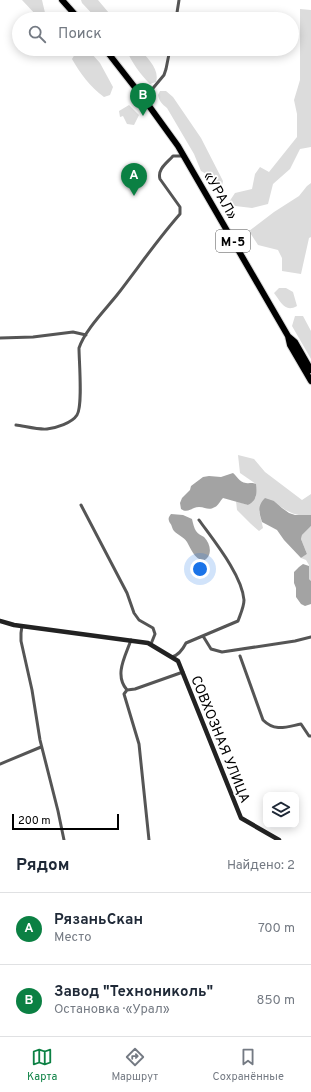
<!DOCTYPE html>
<html lang="ru">
<meta charset="utf-8">
<style>
body{margin:0;font-family:Overpass,sans-serif;background:#f6f6f7;color:#1f2937}
.controls{position:absolute;right:12px;bottom:12px;display:grid;overflow:hidden;border-radius:8px;box-shadow:0 2px 10px #0003}
.controls button{width:36px;height:36px;display:grid;place-items:center;padding:0;border:0;border-bottom:1px solid #e0e1e3;background:#fff;color:#1f2937;font:20px sans-serif}
.scale{position:absolute;left:12px;bottom:10px;width:107px;box-sizing:border-box;padding-left:4px;border:2px solid #000;border-top:0;font-size:11px;line-height:14px;white-space:nowrap;color:#000;-webkit-text-stroke:3px #fff;paint-order:stroke}
.you{position:absolute;left:200px;top:569px;width:14px;height:14px;margin:-10px;border:3px solid #fff;border-radius:50%;background:#1a73e8;box-shadow:0 0 0 6px #1a73e833}
.badge{display:grid;place-items:center;width:26px;height:26px;border-radius:50%;background:#0b8043;color:#fff;font-size:13px;font-weight:700}
.pin{position:absolute;translate:-50% -33px;filter:drop-shadow(0 1px 2px #0008)}
.pin::after{content:'';position:absolute;top:21px;width:14px;height:12px;background:inherit;clip-path:polygon(0 0,100% 0,50% 100%)}
.list{margin:0;padding:0;list-style:none}
h2{display:flex;justify-content:space-between;align-items:center;height:52px;margin:0;padding:0 16px;font-size:17px}
h2 small{font-size:13px;font-weight:400;color:#747a83}
.list li{display:grid;grid-template-columns:26px 1fr auto;gap:12px;align-items:center;box-sizing:border-box;height:72px;padding:0 16px;border-top:1px solid #e0e1e3}
.list b{display:block;font-size:15px;white-space:nowrap}
.list p{margin:0;font-size:13px;white-space:nowrap;color:#747a83}
.list em{font-size:13px;font-style:normal;color:#747a83}
.icon{flex:none;width:22px;height:22px;fill:none;stroke:currentColor;stroke-width:2;stroke-linecap:round;stroke-linejoin:round}
.map{position:relative;flex:none;width:311px;height:840px;overflow:hidden}
.search{position:absolute;background:#fff;box-shadow:0 2px 10px #0003;left:12px;right:12px;top:12px;height:44px;display:flex;align-items:center;gap:10px;box-sizing:border-box;padding:0 14px;border-radius:22px;color:#747a83;font-size:15px}
.sheet{height:196px;background:#fff}
nav{display:flex;justify-content:space-around;align-items:center;box-sizing:border-box;height:56px;border-top:1px solid #e0e1e3;background:#fff;font-size:11px;color:#747a83}
nav a{display:grid;justify-items:center;gap:2px}
nav .on{color:#0b8043}
.map>svg:first-child{display:block}
.green{fill:#dcdcdc}
.water{fill:#a3a3a3}
.lines{fill:none;stroke-linecap:round;stroke-linejoin:round}
.highway-casing{stroke:#dbdbdb;stroke-width:8}
.street{stroke:#555;stroke-width:3}
.secondary{stroke:#222;stroke-width:4.5}
.highway{stroke:#000;stroke-width:6}
.labels{text-anchor:middle;stroke-width:3.5;stroke-linejoin:round;paint-order:stroke}
.shield{fill:#fff;stroke:#4c4c4c;stroke-width:1}
.shield-label{font-size:13px;font-weight:bold;fill:#000}
.street-label{font-size:14px;fill:#000;stroke:#fff}
</style>
<div class="map">
<svg width="311" height="840" viewBox="0 0 311 840">
<rect width="100%" height="100%" fill="#fff"/>
<!-- green -->
<path class="green" d="M22 0H42L46 17 43 19 36 15Z
M81 0H98L114 19H97L82 3Z
M300 9 311 10V147L300 149 290 169 273 184 268 204 252 208 227 205 235 193 252 189 255 174 260 167 269 172 297 137V114L294 100 300 80Z
M126 49H140C147 58 160 69 156 82L150 84C140 74 132 63 126 49Z
M82 51 91 53 100 63 113 87 110 95 104 97C90 87 80 73 72 59L75 54Z
M160 91H166L173 97 201 138 223 181 222 186 214 184 212 177 201 171 194 154 167 108C162 104 159 101 158 95Z
M129 105 139 115 134 125 127 124 123 116 120 117 119 111Z
M311 183V237L309 238 301 274 282 271V258L278 250 258 245 249 231 274 212 299 196 307 186Z
M279 288H286L293 292 297 306C285 313 281 302 274 293Z
M295 316H303L311 331V359L292 326Z
M238 455 254 459 265 472 302 500 311 494V515C295 517 285 511 274 501L259 511 263 528 259 531 251 524 237 510 236 501 248 505 256 497V484L240 473Z
M311 526V581L309 579V565L306 560 301 558 307 554 301 539 302 535Z"/>
<!-- water -->
<path class="water" d="M233 473C237 476 239 482 246 483 250 484 251 482 256 484 257 494 257 500 248 505L223 498C220 501 218 506 215 507 208 511 206 507 199 507 192 507 188 514 181 509L180 503 182 498 190 490 191 486 203 477 209 476 221 477Z
M265 498 274 501 282 508 289 513 295 515H311V526L302 535 301 539 307 554 301 558 284 540 277 530 262 522C259 512 257 506 265 498Z
M171 514 183 515 192 519C193 523 194 528 196 531 198 534 201 535 204 537 211 544 213 556 203 561 194 558 191 549 187 542 184 537 178 535 174 531 172 529 172 525 170 523 168 519 168 518 171 514Z
M303 564 309 566V579L311 581V604L305 606 301 604 296 597V588L294 583V572L299 567Z"/>
<g class="lines">
<!-- highway casing -->
<g class="highway-casing">
<path id="highway" d="M62 0 79 19
M105 49 144 99 178 146 288 336 290 345 311 381
M288 336 295 342 311 370"/>
</g>
<!-- street -->
<path class="street" d="M176 19 179 0
M144 99 164 75 166 69 170 49
M0 338 33 337 73 332 86 335
M16 425C24 426 39 430 47 429 56 428 72 423 77 415 83 406 79 361 79 348 85 330 105 310 117 295 138 268 157 240 180 214V207L160 179C157 169 167 163 173 156H183
M81 505 127 593 134 613 139 620 153 628 155 634 151 644
M22 626 21 633V641L32 690 40 740 58 811 64 840
M203 636 211 649 222 652 295 641 311 637
M240 656 263 720C275 732 286 727 301 724L309 736H311
M172 657C179 655 183 649 186 643L238 621C240 615 244 607 244 600 242 575 214 541 199 520
M127 690 124 694 139 744 149 840
M127 690 135 689 183 672
M127 690C114 675 125 657 131 640
M0 764 41 747"/>
<!-- secondary -->
<path class="secondary" d="M0 621 14 625 148 643 178 661 241 818 279 840"/>
<!-- highway -->
<use href="#highway" class="highway"/>
</g>
<g class="labels">
<!-- shield labels -->
<rect class="shield" x="216" y="230" width="34" height="22" rx="3"/>
<g class="shield-label">
<text x="233" y="246">М-5</text>
</g>
<!-- street labels -->
<g class="street-label">
<text transform="translate(221 195) rotate(60)" y="5">«УРАЛ»</text>
<text transform="translate(221 739) rotate(68)" y="5">СОВХОЗНАЯ УЛИЦА</text>
</g>
</g>
</svg>
<div class="controls">
<button><svg class="icon" aria-label="layers" viewBox="0 0 24 24"><path d="M12 4l9 5-9 5-9-5zM3 14l9 5 9-5"/></svg></button>
</div>
<div class="scale">200 m</div>
<div class="you"></div>
<div class="pin badge" style="left:134px;top:196px">A</div>
<div class="pin badge" style="left:143px;top:116px">B</div>
<div class="search"><svg class="icon" aria-label="search" viewBox="0 0 24 24"><circle cx="10" cy="10" r="6"/><path d="M15 15l6 6"/></svg>Поиск</div>
</div>
<section class="sheet">
<h2>Рядом<small>Найдено: 2</small></h2>
<ul class="list">
<li><span class="badge">A</span><div><b>РязаньСкан</b><p>Место</p></div><em>700 m</em></li>
<li><span class="badge">B</span><div><b>Завод &quot;Технониколь&quot;</b><p>Остановка · «Урал»</p></div><em>850 m</em></li>
</ul>
</section>
<nav>
<a class="on"><svg class="icon" aria-label="map" viewBox="0 0 24 24"><path d="M3 6l6-2 6 2 6-2v14l-6 2-6-2-6 2zM9 4v14M15 6v14"/></svg>Карта</a>
<a><svg class="icon" aria-label="directions" viewBox="0 0 24 24"><path d="M12 3l9 9-9 9-9-9zM9 14v-3h6M13 9l2 2-2 2"/></svg>Маршрут</a>
<a><svg class="icon" aria-label="saved" viewBox="0 0 24 24"><path d="M7 4h10v16l-5-4-5 4z"/></svg>Сохранённые</a>
</nav>
